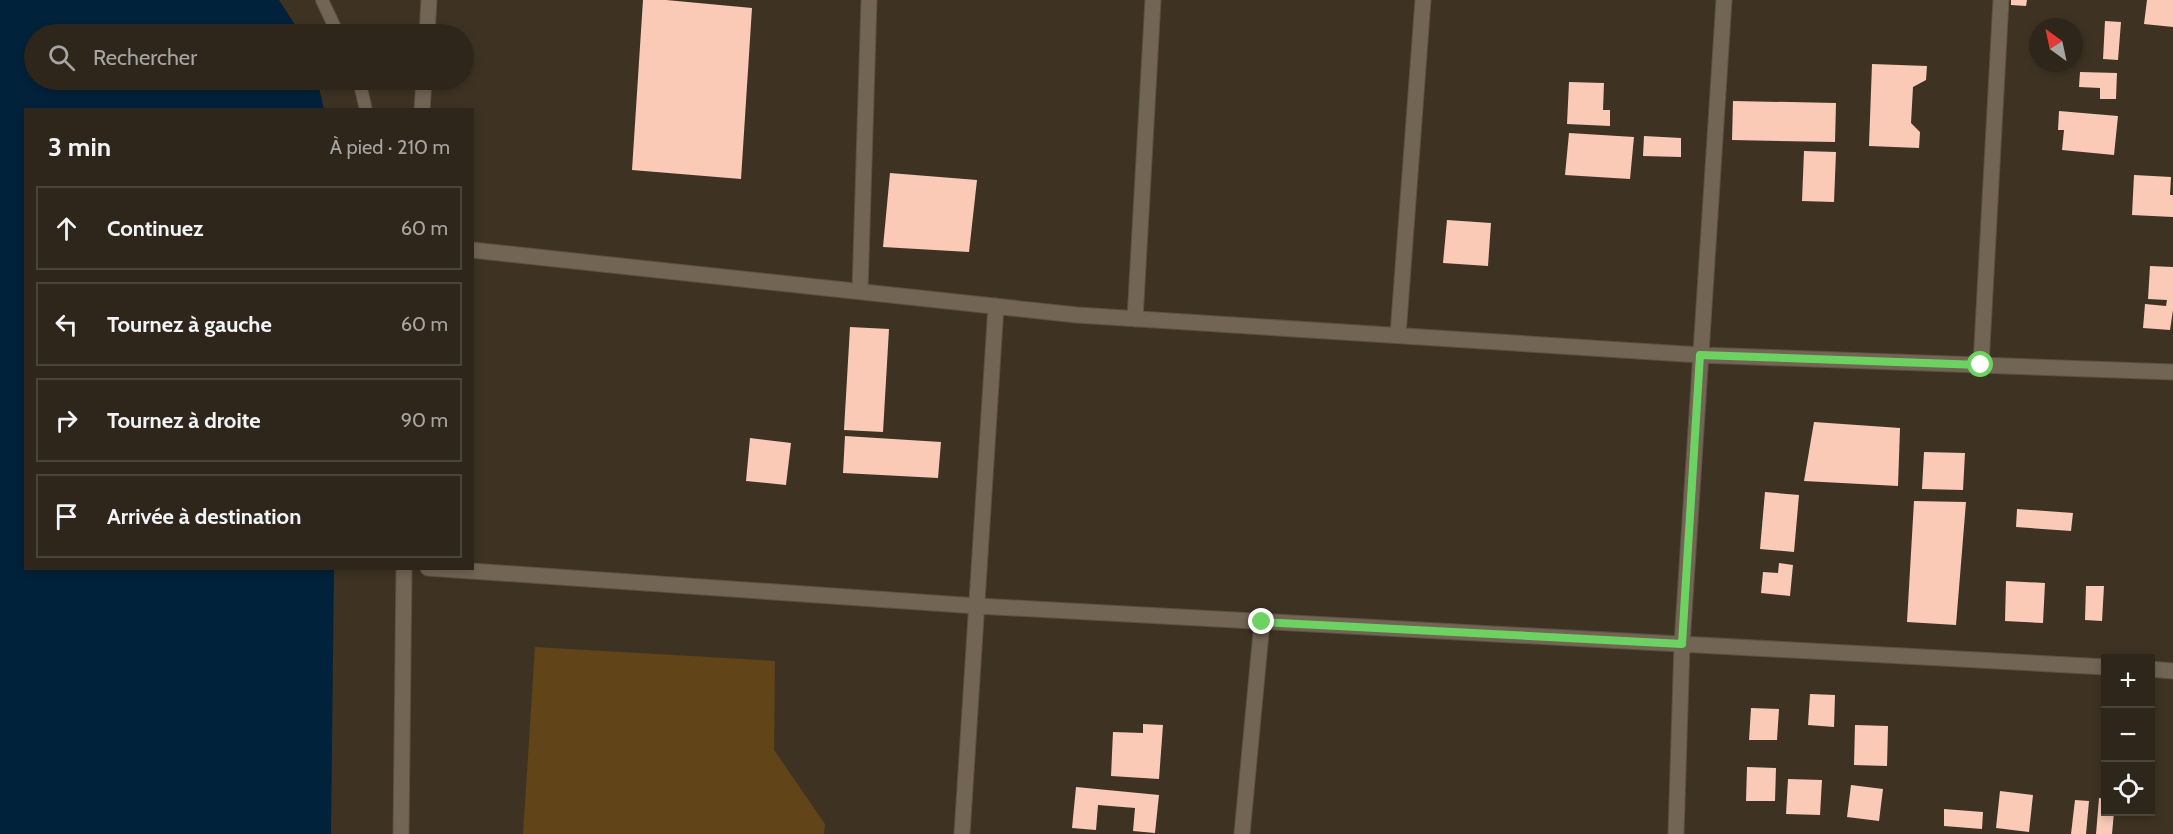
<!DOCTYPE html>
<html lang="fr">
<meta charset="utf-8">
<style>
body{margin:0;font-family:Cabin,sans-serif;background:#3a3227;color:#f1f3f6}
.controls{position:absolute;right:18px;bottom:18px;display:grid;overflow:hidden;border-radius:0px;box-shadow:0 3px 9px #0003}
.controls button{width:54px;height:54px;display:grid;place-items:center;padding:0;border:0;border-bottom:2px solid #494339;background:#2e261a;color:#f1f3f6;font:30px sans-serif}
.compass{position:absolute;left:2029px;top:18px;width:54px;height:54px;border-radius:50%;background:#2e261a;box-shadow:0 3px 9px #0003;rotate:327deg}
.stop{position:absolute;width:18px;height:18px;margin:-14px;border:4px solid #6cd362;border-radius:50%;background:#fff}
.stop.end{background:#6cd362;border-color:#fff;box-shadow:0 2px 6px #0008}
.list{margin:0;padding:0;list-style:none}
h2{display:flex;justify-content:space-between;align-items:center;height:78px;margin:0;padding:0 24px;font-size:26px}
h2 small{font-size:20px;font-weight:400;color:#a7a5a2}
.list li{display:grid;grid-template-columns:39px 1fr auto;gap:18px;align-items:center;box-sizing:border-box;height:84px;margin:0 12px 12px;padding:0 12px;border:2px solid #494339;border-radius:0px}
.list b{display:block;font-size:22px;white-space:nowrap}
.list em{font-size:20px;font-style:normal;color:#a7a5a2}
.icon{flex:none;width:33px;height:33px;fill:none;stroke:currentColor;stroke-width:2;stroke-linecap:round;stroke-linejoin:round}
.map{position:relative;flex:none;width:2173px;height:834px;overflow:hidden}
.search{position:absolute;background:#2e261a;box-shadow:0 3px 9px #0003;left:24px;top:24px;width:450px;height:66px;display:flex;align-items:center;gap:15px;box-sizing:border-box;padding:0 21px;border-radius:33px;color:#a7a5a2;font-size:22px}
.panel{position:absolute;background:#2e261a;box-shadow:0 3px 9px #0003;left:24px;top:108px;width:450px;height:462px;border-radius:0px}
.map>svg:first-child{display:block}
.green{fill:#614418}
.water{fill:#00223a}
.building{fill:#facab7}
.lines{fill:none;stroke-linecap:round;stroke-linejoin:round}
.service-casing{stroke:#5b5143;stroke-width:14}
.minor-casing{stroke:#5b5143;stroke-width:17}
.tertiary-casing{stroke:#5b5143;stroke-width:17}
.service{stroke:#726554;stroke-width:12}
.minor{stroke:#726554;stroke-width:15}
.tertiary{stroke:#726554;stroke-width:15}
.route{stroke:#6cd362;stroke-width:8}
</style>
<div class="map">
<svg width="2173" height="834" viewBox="0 0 2173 834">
<rect width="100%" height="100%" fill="#3e3323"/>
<!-- green -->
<path class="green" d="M535 647 775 661 774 750 825 824 824 834H523Z"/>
<!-- water -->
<path class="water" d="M0 0H279L301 34H34V80H317L324 109 26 110V568L334 569 331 834H0Z"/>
<!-- building -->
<path class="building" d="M643 0H666L752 8 741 179 632 170Z
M2011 0H2027L2026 6 2011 5Z
M2147 0H2173V27L2144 24Z
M2105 21 2121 22 2118 60 2103 59Z
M2034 29H2038V60H2033Z
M1872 64 1927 66 1926 80 1913 87 1911 123 1920 132 1919 148 1869 146Z
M2080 72 2117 73 2116 99H2100V88L2079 87Z
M1569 82 1604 83 1603 110H1610V126L1567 124Z
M1733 101 1836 103 1835 142 1732 140Z
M2059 111 2118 116 2114 155 2062 150 2064 130H2058Z
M1569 133 1634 137 1630 179 1565 175Z
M1644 136 1681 138V157L1643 156Z
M1804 151 1836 152 1834 202 1802 201Z
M890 173 977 180 969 252 883 247Z
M2134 175 2171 177 2170 195H2173V217L2132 215Z
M1447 220 1491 223 1488 266 1443 263Z
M2150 266 2173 267V310L2170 330 2143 328 2145 304 2166 306 2167 300 2148 299Z
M850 327 889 329 883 432 844 430Z
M1814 422 1900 428 1898 486 1804 481Z
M845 436 941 442 938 478 843 473Z
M750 438 791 443 786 485 746 481Z
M1924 452 1965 453 1963 490 1922 489Z
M1765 492 1799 495 1794 552 1760 549Z
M1914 501 1966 502 1956 625 1907 622Z
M2017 509 2073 513 2071 531 2016 527Z
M1779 563 1793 565 1790 596 1761 593 1763 572 1778 573Z
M2006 581 2045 583 2043 623 2005 621Z
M2086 586H2104L2102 621 2085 620Z
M1810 694 1835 695 1834 727 1808 725Z
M1751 708 1779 709 1777 740H1749Z
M1143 724 1163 725 1159 779 1111 776 1113 732 1143 733Z
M1855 725 1888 726 1887 766 1854 765Z
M1747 767 1776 768 1775 801H1746Z
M1788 779 1822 780 1820 815 1786 814Z
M1851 785 1883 789 1879 821 1847 817Z
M1076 787 1159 795 1155 833 1133 831 1135 808 1098 805 1096 830 1072 828Z
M2000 791 2033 795 2029 832 1996 828Z
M2099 798 2106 799V812H2114L2112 834H2096Z
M2075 800 2089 801 2086 834H2071Z
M1944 809 1983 812 1982 829 1944 826Z"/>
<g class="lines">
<!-- service casing -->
<g class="service-casing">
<path id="service" d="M322 0 338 34
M359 80 366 110"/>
</g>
<!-- minor casing -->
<g class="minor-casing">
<path id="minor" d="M472 250 1077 315 1700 355 2173 372
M860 291 869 0
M1135 319 1153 0
M1398 335 1423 0
M1981 365 2001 0
M428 568 977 606 2106 667
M2150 669 2173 671
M962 834 996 306
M1242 834 1262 622
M1676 834 1682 644 1724 0"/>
</g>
<!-- tertiary casing -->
<g class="tertiary-casing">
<path id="tertiary" d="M427 34 429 0
M422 110 424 80
M401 834 404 568"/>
</g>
<!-- service -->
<use href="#service" class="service"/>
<!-- minor -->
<use href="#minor" class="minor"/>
<!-- tertiary -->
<use href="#tertiary" class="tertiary"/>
</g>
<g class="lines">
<!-- route -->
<path class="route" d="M1262 622 1682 644 1700 355 1981 365"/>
</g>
</svg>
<div class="controls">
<button>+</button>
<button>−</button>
<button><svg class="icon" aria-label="locate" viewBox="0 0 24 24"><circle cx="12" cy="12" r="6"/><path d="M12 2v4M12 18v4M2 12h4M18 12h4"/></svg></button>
</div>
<svg class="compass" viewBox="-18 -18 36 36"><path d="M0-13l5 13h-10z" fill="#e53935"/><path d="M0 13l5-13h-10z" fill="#a7a5a2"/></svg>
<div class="stop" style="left:1981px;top:365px"></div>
<div class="stop end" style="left:1262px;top:622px"></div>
<div class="search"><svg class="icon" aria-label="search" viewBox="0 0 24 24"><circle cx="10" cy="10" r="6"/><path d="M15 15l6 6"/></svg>Rechercher</div>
<section class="panel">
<h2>3 min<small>À pied · 210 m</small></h2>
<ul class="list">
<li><svg class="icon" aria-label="ahead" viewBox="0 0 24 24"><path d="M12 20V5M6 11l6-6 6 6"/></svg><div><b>Continuez</b></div><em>60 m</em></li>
<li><svg class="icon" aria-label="left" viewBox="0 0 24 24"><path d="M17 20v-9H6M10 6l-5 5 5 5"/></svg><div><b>Tournez à gauche</b></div><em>60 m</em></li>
<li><svg class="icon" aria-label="right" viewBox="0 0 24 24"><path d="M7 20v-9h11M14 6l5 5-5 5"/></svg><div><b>Tournez à droite</b></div><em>90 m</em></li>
<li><svg class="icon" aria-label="arrive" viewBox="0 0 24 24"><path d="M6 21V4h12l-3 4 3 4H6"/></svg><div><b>Arrivée à destination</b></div></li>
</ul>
</section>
</div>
